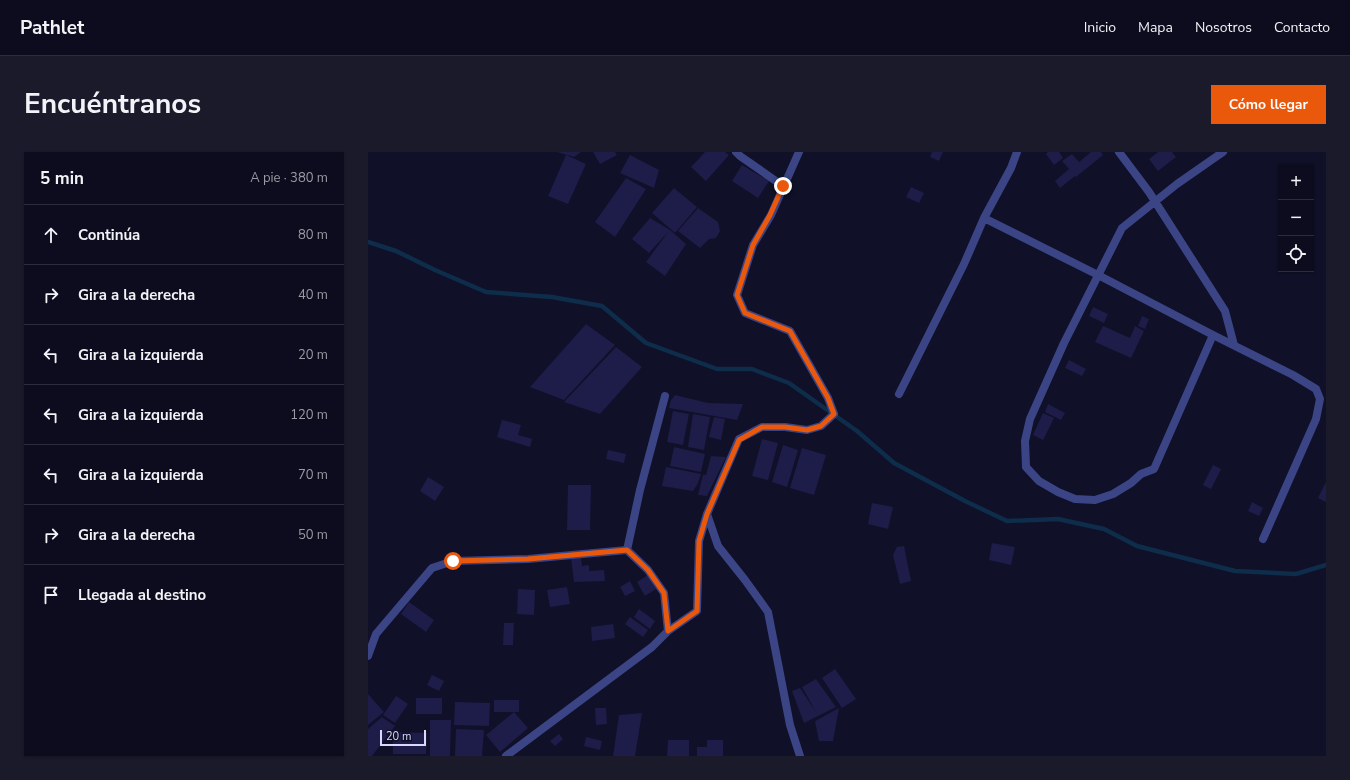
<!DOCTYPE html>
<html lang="es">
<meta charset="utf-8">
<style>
body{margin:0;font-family:"Nunito Sans",sans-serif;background:#1a1a2b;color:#f1f3f6}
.controls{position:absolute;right:12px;top:12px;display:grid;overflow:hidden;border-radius:0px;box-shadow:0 1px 3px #0004}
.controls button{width:36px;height:36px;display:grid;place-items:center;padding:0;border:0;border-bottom:1px solid #2c2c3c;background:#0c0c1e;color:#f1f3f6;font:20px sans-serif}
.scale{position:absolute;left:12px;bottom:10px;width:46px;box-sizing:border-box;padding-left:4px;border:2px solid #d7d9ff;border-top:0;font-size:11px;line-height:14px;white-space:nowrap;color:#d7d9ff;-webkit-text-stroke:3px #101028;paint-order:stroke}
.stop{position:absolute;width:12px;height:12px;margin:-9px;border:3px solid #ea580c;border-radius:50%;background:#fff}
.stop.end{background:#ea580c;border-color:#fff;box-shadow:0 1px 4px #0008}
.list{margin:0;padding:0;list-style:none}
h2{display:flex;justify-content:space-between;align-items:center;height:52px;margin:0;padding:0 16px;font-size:17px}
h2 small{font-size:13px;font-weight:400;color:#9a9ba4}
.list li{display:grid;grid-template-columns:26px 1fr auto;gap:12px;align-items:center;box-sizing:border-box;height:60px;padding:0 16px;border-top:1px solid #2c2c3c}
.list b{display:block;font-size:15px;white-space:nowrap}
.list em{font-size:13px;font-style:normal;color:#9a9ba4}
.icon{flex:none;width:22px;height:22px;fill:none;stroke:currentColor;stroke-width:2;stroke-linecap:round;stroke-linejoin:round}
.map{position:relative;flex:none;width:958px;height:604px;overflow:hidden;border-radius:0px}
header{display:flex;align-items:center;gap:24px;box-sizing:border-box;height:56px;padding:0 20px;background:#0c0c1e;border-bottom:1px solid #2c2c3c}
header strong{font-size:19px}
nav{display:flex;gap:22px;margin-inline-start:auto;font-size:14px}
.intro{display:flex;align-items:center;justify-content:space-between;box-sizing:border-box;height:96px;padding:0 24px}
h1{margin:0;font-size:28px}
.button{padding:10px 18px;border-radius:0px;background:#ea580c;color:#fff;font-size:14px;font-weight:700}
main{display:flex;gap:24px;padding:0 24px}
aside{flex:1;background:#0c0c1e;border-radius:0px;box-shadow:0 1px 3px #0004}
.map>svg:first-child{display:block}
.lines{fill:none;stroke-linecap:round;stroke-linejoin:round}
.stream{stroke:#0d2d4a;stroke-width:4.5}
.building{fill:#1e1c49}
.service{stroke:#3b4586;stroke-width:8}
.minor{stroke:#3b4586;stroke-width:8}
.route{stroke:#ea580c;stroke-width:5}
</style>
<header>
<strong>Pathlet</strong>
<nav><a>Inicio</a><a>Mapa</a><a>Nosotros</a><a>Contacto</a></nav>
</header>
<div class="intro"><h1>Encuéntranos</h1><a class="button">Cómo llegar</a></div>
<main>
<aside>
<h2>5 min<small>A pie · 380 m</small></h2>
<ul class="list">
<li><svg class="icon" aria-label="ahead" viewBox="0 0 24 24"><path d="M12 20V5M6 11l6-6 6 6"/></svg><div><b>Continúa</b></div><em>80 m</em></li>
<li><svg class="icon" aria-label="right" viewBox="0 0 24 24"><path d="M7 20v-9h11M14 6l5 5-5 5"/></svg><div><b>Gira a la derecha</b></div><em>40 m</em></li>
<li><svg class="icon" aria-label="left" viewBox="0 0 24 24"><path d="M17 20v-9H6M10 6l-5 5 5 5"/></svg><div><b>Gira a la izquierda</b></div><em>20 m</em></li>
<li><svg class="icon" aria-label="left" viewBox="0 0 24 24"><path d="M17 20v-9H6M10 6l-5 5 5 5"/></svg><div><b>Gira a la izquierda</b></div><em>120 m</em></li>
<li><svg class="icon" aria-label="left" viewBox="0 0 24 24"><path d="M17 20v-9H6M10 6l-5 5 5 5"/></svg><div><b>Gira a la izquierda</b></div><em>70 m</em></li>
<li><svg class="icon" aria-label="right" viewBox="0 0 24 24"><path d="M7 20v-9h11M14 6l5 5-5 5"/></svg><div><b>Gira a la derecha</b></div><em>50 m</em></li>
<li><svg class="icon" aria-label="arrive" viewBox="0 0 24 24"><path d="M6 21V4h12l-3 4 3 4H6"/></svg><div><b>Llegada al destino</b></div></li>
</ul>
</aside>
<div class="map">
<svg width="958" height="604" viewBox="0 0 958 604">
<rect width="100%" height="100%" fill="#101028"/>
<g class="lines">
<!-- stream -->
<path class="stream" d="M0 90 28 99 67 118 118 140 184 145 234 154 278 191 349 217H384L421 231 489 279 526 311 597 349 639 369 690 367 736 377 769 394 867 419 928 422 958 413"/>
</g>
<!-- building -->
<path class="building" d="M189 0H213L206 5Z
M225 0H247L249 3 232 12Z
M337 0H357L361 3 338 29 323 15Z
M564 0H575L571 9 562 5Z
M680 0H691L695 6 686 13 678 2Z
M723 0H733L735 3 708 25 707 24 692 36 687 29 701 17 694 9 704 2 711 10Z
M790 0H804L808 5 790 19 781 7Z
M198 3 218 12 200 52 180 44Z
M262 3 291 18 286 36 252 21Z
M374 13 401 29 390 46 364 29Z
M258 26 278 37 247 85 227 70Z
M543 35 556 41 551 51 538 45Z
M306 36 329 55 307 81 284 61Z
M330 56 350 70 352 79 348 86 341 87 332 96 310 79Z
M282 66 302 78 318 92 297 124 278 110 300 80 281 101 264 87Z
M725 155 740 162 736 171 721 164Z
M774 164 781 167 777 177 770 174Z
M218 172 247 193 196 248 162 235Z
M735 174 762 186 767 174 776 179 763 206 727 190Z
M248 195 274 215 232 262 196 250Z
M701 208 718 217 714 224 697 216Z
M307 243 340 251 375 252 369 268 301 256 303 248Z
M680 252 697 261 693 268 677 260Z
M305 259 321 262 315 293 299 290Z
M675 261 686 266 675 288 665 283Z
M325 262 342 265 336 298 320 295Z
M346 265 357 267 353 288 341 285Z
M134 268 153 273 150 283 164 287 162 295 129 285Z
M394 287 410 291 400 328 384 324Z
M415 293 430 298 419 335 404 330Z
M306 295 337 302 333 320 302 314Z
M434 296 458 303 446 343 422 336Z
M240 298 258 302 256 311 238 307Z
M343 304 358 305 339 344 330 343 335 323H338Z
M845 313 853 317 843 337 835 333Z
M298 315 333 322 330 331 325 339 294 334Z
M60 325 76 335 67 349 52 339Z
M958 330V350L950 346Z
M200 333H223L222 378H199Z
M884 350 895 356 891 364 880 359Z
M504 351 525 355 520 377 500 372Z
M624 391 647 395 643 413 621 408Z
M536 394 543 429 532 432 525 403 529 395Z
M213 405 214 414 221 413V419L236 418 237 429 206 430 203 406Z
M280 423 288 437 277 444 269 430Z
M262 429 267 439 257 444 252 435Z
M199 435 202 452 182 455 179 438Z
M150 437 167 438 166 463 149 462Z
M41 450 66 468 58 480 33 462Z
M271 457 287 469 282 477 266 465Z
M262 465 280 478 275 485 257 472Z
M136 471H146L145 493H135Z
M245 472 247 486 224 489 223 475Z
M467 517 488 547 474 556 454 526Z
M64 523 76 529 71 539 59 533Z
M448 527 468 555 436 571 424 539 432 536 448 560 434 535Z
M0 542 16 560 0 573Z
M28 544 40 552 27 571 15 563Z
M48 546H74V562H48Z
M126 548H151V560H146L160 576 132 600 118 583 146 560H126Z
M87 550 122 551 121 574 86 573Z
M227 556H238L239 572 228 573Z
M471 556 465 589H451L447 569Z
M274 561 267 604H245L251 563Z
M14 565 27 574 4 604H0V577Z
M62 568H83L82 604H62Z
M88 577 116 578 114 604H87Z
M25 580 59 581 58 602H25Z
M191 582 195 587 187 594 182 589Z
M218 585 234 589 232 598 216 594Z
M300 588H321V604H299Z
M339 588H355V604H329V595H339Z"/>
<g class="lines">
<!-- service -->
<path class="service" d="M0 504 8 482 64 416 85 409 160 407 259 398"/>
<!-- minor -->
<path class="minor" d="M368 0 372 4 415 34
M751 0 781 40 857 159 866 193
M616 66 730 123 845 183 925 223 948 237 952 247 948 267 895 387
M845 183 786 317 773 322 763 331 745 342 727 348 707 347 690 340 671 329 658 315 657 289 662 267 696 191 754 76 809 32 855 0
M531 242 596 112 616 66 643 16 649 0
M297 244 272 338 259 398 280 418 296 441 300 479
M339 362 350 394 377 428 400 460 422 573 432 604
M138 604 284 495 300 479 329 459 331 389 339 362 371 287 394 275H417L439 278 453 274 466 262 460 246 422 179 377 161 369 143 385 93 403 63 431 0"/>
</g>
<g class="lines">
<!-- route -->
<path class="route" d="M85 409 160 407 259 398 280 418 296 441 300 479 329 459 331 389 339 362 371 288 394 275H417L439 278 453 274 466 262 460 246 422 179 377 161 369 143 385 93 402 63 415 34"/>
</g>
</svg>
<div class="controls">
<button>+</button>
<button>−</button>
<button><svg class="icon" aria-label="locate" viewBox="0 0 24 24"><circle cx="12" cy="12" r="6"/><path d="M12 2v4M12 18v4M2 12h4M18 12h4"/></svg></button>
</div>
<div class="scale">20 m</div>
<div class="stop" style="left:85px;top:409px"></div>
<div class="stop end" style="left:415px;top:34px"></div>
</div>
</main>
